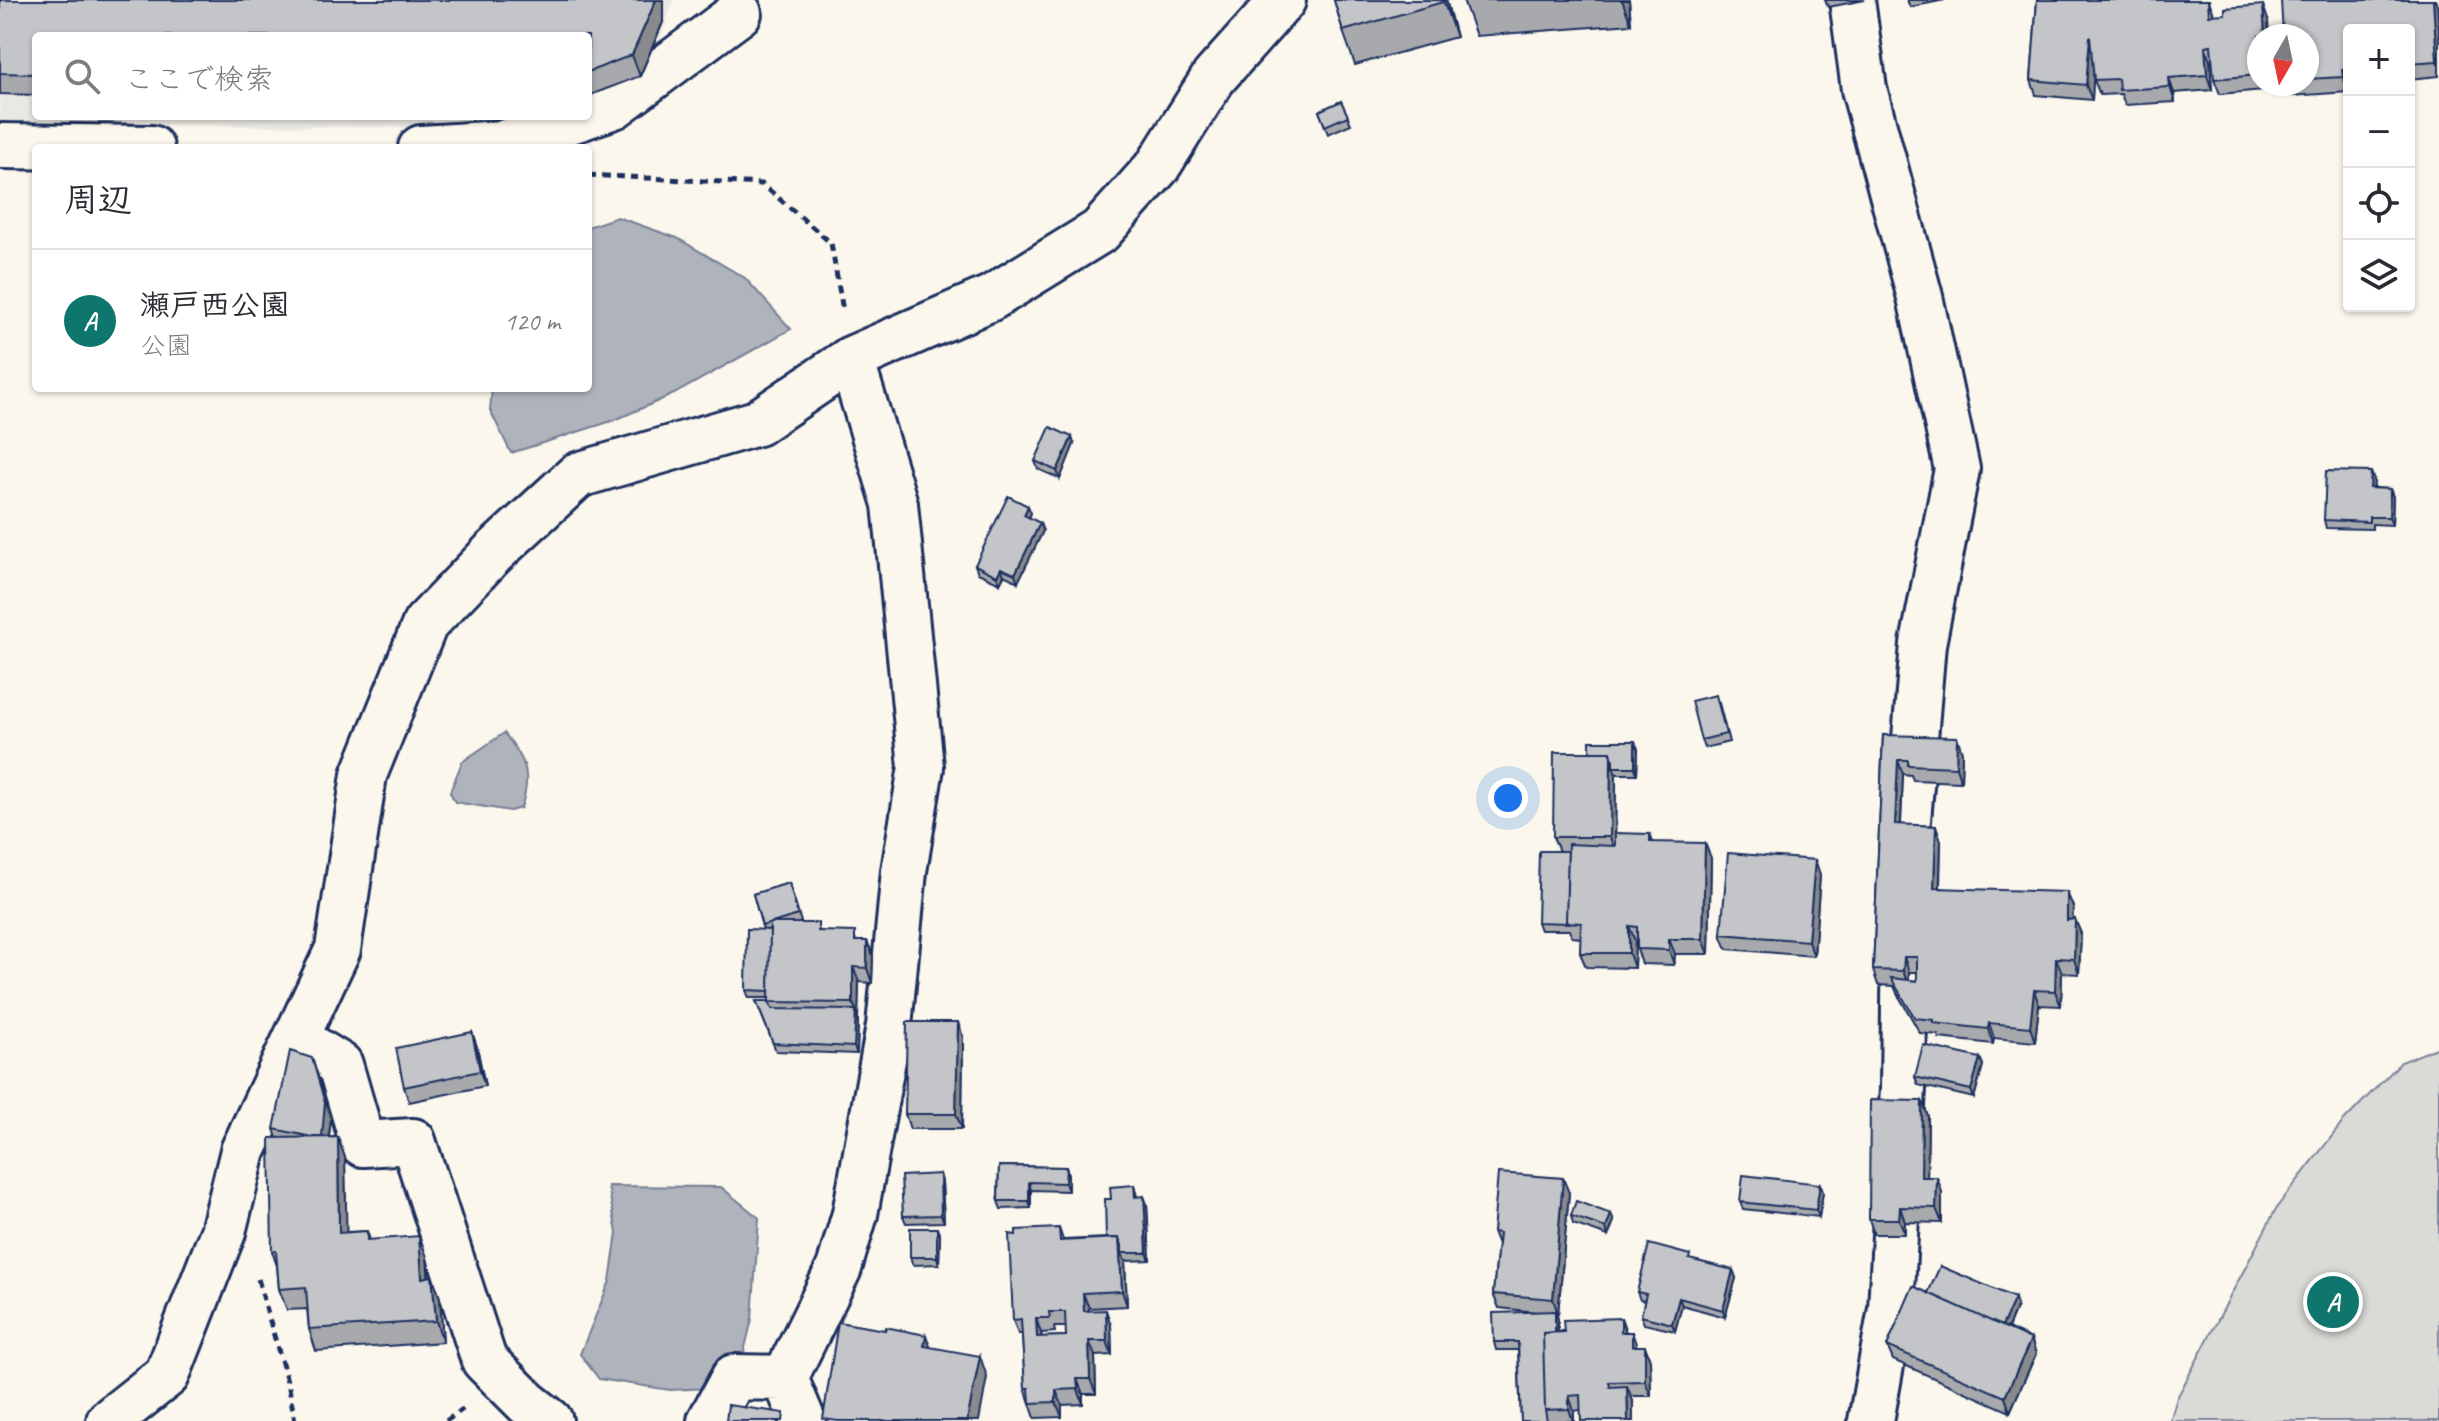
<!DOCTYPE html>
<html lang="ja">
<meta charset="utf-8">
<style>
body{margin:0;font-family:Caveat,"Klee One",sans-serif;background:#f2f2f3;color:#2b2b33}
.controls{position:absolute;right:24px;top:24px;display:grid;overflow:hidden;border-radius:8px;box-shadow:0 2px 6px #0004}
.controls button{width:72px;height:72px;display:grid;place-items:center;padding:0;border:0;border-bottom:2px solid #e1e1e2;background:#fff;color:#2b2b33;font:40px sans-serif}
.compass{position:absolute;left:2247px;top:24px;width:72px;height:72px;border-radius:50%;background:#fff;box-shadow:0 2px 6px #0004;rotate:189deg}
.you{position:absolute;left:1508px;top:798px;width:28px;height:28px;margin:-20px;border:6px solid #fff;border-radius:50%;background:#1a73e8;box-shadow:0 0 0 12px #1a73e833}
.badge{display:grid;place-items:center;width:52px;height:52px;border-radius:50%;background:#0f766e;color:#fff;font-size:26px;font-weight:700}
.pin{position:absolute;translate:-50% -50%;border:4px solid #fff;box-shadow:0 2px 8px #0006}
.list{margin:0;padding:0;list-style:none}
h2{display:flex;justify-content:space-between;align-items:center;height:104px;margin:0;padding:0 32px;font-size:34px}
h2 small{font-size:26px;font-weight:400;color:#7c7c81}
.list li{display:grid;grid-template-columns:52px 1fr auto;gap:24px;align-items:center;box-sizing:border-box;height:144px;padding:0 32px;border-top:2px solid #e1e1e2}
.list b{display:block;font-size:30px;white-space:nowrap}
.list p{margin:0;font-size:26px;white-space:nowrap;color:#7c7c81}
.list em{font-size:26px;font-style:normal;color:#7c7c81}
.icon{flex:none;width:44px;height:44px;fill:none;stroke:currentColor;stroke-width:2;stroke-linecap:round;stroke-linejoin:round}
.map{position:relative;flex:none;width:2439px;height:1421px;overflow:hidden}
.search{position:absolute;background:#fff;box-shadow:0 2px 6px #0004;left:32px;top:32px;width:560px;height:88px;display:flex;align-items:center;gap:20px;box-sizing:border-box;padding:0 28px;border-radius:8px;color:#7c7c81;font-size:30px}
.panel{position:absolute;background:#fff;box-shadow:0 2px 6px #0004;left:32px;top:144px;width:560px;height:248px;border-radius:8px}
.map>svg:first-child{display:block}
.built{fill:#eae8e2}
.green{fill:#dadad7;stroke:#7a849a;stroke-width:2}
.water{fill:#afb3bb;stroke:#747e96;stroke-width:2}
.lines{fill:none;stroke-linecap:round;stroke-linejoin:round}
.minor-casing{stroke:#1b2f5e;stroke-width:50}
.path{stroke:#1b2f5e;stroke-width:5;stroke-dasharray:8 6;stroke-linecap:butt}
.minor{stroke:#fbf7ec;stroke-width:44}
.wall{fill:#a8a9ad;stroke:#1b2f5e;stroke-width:2;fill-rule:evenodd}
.shaded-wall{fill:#888a8d;stroke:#1b2f5e;stroke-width:2}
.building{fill:#c3c5c9;stroke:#1b2f5e;stroke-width:2;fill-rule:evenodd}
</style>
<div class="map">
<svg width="2439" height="1421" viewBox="0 0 2439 1421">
<rect width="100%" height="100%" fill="#fbf7ec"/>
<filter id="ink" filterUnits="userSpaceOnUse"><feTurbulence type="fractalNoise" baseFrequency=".0125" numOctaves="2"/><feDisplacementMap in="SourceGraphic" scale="16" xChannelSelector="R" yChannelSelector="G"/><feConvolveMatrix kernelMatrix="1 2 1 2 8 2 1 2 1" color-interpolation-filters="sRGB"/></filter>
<g filter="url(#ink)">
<!-- built -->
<path class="built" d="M0 0H674L646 79 588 36H36V116H550L516 129 0 123Z"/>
<!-- green -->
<path class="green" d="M2439 1047V1421H2170L2177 1398 2277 1207 2343 1122 2401 1062Z"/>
<!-- water -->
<path class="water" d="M617 217 677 238 745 278 791 329 674 394 615 420 511 453 490 410 492 388H588V227Z
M504 733C526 760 532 774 521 808L510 811 455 802 450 792 462 762Z
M608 1186 721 1187 759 1218 752 1319 742 1360 710 1388 670 1390 599 1379 580 1354 610 1281 617 1233Z"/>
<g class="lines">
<!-- minor casing -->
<g class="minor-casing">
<path id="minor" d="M1852 0 1864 89 1920 297 1957 469 1923 644 1906 844 1903 1088 1891 1309 1871 1421
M588 115 614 106 739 13
M0 146 151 148
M421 148 503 143 585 116
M296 1038 340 1065 363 1144 413 1141 484 1360 527 1403 550 1421
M785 1378 803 1421
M109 1421 167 1375 223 1232 243 1151 338 949 364 775 425 624 493 553 578 475 757 423 851 359 991 298 1100 231 1158 166 1214 77 1283 0
M710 1421 734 1377 785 1378 839 1268 855 1214 889 1026 904 871 921 767 895 504 851 359"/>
</g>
<!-- path -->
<path class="path" d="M588 175 762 184 831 243 843 311
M258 1279 289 1388 295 1421
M446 1421 463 1409"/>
<!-- minor -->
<use href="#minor" class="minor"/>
</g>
<!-- wall -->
<path class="wall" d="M0 0H663V22L640 76 588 96V36H36V95L0 94Z
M1334 0H1446L1456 37 1355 65 1343 31Z
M1463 0H1629L1631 24 1476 36Z
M1825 0H1865L1828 7Z
M1907 0H1945L1910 7Z
M2037 0H2209L2213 15 2268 20 2259 36V84H2273L2274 89 2220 94 2214 79 2212 61H2210L2212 90 2174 93 2175 102 2125 105 2121 94 2100 95 2094 80 2093 73 2092 100 2036 95 2031 80Z
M2281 0H2435L2437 5 2439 28V76L2409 79V30H2349L2348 92 2292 96 2287 84H2307V36Z
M1341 101 1351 124 1328 134 1319 111Z
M1074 444 1060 479 1038 469 1035 461Z
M2374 480 2373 488 2390 489 2393 497 2392 525 2372 524V529L2326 528 2324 520Z
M1031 513 1029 518 1043 531 1018 582 1004 575 1000 583 978 573 975 565Z
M1719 703 1729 742 1704 748 1701 740Z
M1883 735 1962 752 1961 782 1913 780 1911 775 1903 774 1901 825 1936 826 1941 841 1940 888 2073 907 2072 919H2075L2081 934 2079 974 2062 973 2061 1006 2039 1005 2035 1042 1994 1038 1993 1044 1939 1038 1938 1035 1920 1033 1897 993 1894 986 1878 985 1873 970ZM1909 972H1917V981L1909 980Z
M1638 749 1637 774H1616L1615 846 1650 834 1653 842 1711 858 1709 954H1675L1674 965 1642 964 1637 949V941H1635L1634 968 1586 967 1580 953 1581 938 1572 937 1569 930H1540L1537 922 1559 851 1553 837 1590 752Z
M1815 860 1820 875 1814 956 1727 949 1721 934Z
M789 883 801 922 799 923 821 931 858 941H867L873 956 872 983 859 982 857 1054 776 1051 756 1001H769V998H749L746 990 763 930 753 894Z
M472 1032 477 1047 485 1086 409 1102 404 1087Z
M963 1037 962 1129H910L905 1114Z
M1980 1058 1983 1065 1974 1098 1918 1085 1915 1077Z
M317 1073 331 1118 329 1137H338L345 1158 346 1232 367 1231 370 1240 427 1257 429 1277 432 1276 440 1298 443 1342 316 1351 309 1329 307 1309 287 1310 279 1289 277 1266 272 1251 277 1138 274 1129Z
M1922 1101 1928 1116 1927 1177 1942 1192V1223L1905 1222V1234H1874L1869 1219Z
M999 1166 1066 1167 1068 1175V1191L1031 1190V1208L1001 1209 998 1201Z
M940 1174 942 1182 944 1222 906 1223 903 1216Z
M1820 1184 1823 1192 1819 1217 1743 1209 1740 1202Z
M1134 1185 1137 1196 1147 1204 1150 1260 1125 1261 1127 1306 1089 1308V1311L1111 1325 1112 1355 1095 1356 1096 1394H1083V1404L1062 1405V1417L1035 1418 1025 1388 1022 1334H1018L1013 1320 1016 1235 1059 1228 1063 1240 1106 1238 1111 1199ZM1054 1327H1066V1336L1042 1337 1041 1333 1055 1332Z
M1569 1193 1558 1314 1556 1313 1558 1319V1332L1621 1318 1626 1332 1637 1346H1645L1650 1360 1651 1396H1631L1633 1401 1574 1411V1421H1521L1518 1350H1496L1494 1342 1537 1312 1499 1308 1493 1294 1498 1244 1493 1232Z
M1611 1214 1614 1221 1608 1236 1573 1224 1571 1216Z
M940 1236 939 1264 913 1265 910 1257Z
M1692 1260 1733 1270 1736 1278 1725 1317 1682 1305 1675 1331 1644 1324 1641 1316 1645 1301 1640 1300 1637 1292Z
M1928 1293 2017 1306 2008 1328 2031 1339 2036 1354 2010 1412 1893 1360 1887 1346Z"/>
<!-- shaded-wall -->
<path class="shaded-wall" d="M656 0H663V22L640 76 632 55Z
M1443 0H1446L1456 37Z
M1622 0H1629L1631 24Z
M2208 0 2213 11 2214 30 2209 15Z
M2433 0H2435L2437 5 2439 28V66L2437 61Z
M2263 5 2268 20 2269 36H2265Z
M2090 36 2095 50 2092 100 2086 85Z
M2205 46 2210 61 2212 90 2207 75Z
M2342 69 2348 84V92L2343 77Z
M2169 78 2174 93 2175 102 2170 87Z
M1072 437 1074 444 1060 479 1057 471Z
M2371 472 2374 480 2373 496 2370 488Z
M2390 489 2393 497 2392 525 2389 517Z
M1028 506 1031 513 1027 523 1024 515Z
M1040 523 1043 531 1018 582 1015 574Z
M1001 568 1004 575 1000 583 997 576Z
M1957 737 1962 752 1961 782 1956 767Z
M1635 741 1638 749 1637 774 1635 767Z
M1611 752 1616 767H1613L1616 774 1615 852 1610 837Z
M1898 760 1903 774 1900 839 1895 824Z
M1936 826 1941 841 1939 903 1934 888Z
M1705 843 1711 858 1709 954 1703 939Z
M1815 860 1820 875 1814 956 1808 941Z
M2067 892 2073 907 2072 935 2067 920Z
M2075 919 2081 934 2079 974 2074 959Z
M1629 926 1635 941 1634 968 1629 953Z
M1669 939 1675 954 1674 965 1669 950Z
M867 941 873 956 872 983 867 968Z
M1904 957 1909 972V986L1903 971Z
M2056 958 2062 973 2061 1006 2055 991Z
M853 967 859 982 857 1054 854 1047 856 1010 853 1003Z
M2034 990 2039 1005 2035 1042 2030 1027Z
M958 1022 963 1037 962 1129 956 1114Z
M1989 1023 1994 1038 1993 1044 1988 1029Z
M472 1032 477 1047 485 1086 480 1071Z
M312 1058 331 1118 327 1154 322 1139Z
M1980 1058 1983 1065 1974 1098 1971 1090Z
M1922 1101 1928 1116 1927 1191 1921 1177Z
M338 1137 345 1158 347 1254 339 1233Z
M1066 1167 1068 1175V1191L1065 1183Z
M940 1174 942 1182 944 1222 941 1215Z
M1937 1177 1942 1192V1223L1936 1208Z
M1563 1178 1569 1193 1558 1314 1553 1299Z
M1029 1182 1031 1190V1208L1029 1201Z
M1820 1184 1823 1192 1819 1217 1816 1210Z
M1144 1196 1147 1204 1150 1260 1147 1253Z
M1900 1207 1905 1222V1234L1899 1219Z
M1611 1214 1614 1221 1608 1236 1606 1228Z
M937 1228 940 1236 939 1264 937 1257Z
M419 1236 427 1257 430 1299 422 1278Z
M1119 1238 1125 1253H1122L1125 1261 1127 1306 1122 1291Z
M1733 1270 1736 1278 1725 1317 1723 1310Z
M432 1276 440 1298 443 1342 436 1321Z
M1083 1293 1089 1308V1326L1084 1311Z
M1679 1298 1682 1305 1675 1331 1672 1324Z
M2015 1298 2017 1306 2003 1339 2000 1331Z
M1106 1310 1111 1325 1112 1355 1107 1341Z
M1555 1311 1558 1319V1347L1556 1339Z
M1036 1318 1041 1333 1043 1352 1037 1337Z
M1621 1318 1626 1333 1621 1332Z
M1632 1332 1637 1347 1632 1346Z
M926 1335 934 1357 924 1346Z
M2031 1339 2036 1354 2010 1412 2005 1397Z
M1089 1341 1095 1356 1096 1394 1090 1379Z
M1645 1346 1650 1360 1651 1396 1645 1381Z
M980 1356 987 1377 979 1421H967Z
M1077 1379 1083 1394V1404L1078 1389Z
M1627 1386 1633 1401V1421H1628Z
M1056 1390 1062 1405V1417L1056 1402Z
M1569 1396 1574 1411V1421H1573L1569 1409Z"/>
<!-- building -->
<path class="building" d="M0 0H656L632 55 588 72V36H36V74L0 73Z
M1334 0H1443V2L1343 31Z
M2037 0H2208L2209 15 2225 14V8L2263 5 2265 36H2259V75L2214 79 2211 45 2205 46 2207 75 2169 78 2170 87 2119 90 2118 79 2094 80 2090 36 2086 85 2031 80Z
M2281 0H2433L2437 61 2409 63V30H2349V68L2342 69 2343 77 2307 79V36H2283Z
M1341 101 1348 116 1325 126 1319 111Z
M1050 427 1072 437 1057 471 1035 461Z
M2326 471 2371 472 2370 488 2390 489 2389 517H2369V522L2324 520Z
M1008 496 1028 506 1024 515 1040 523 1015 574 1001 568 997 576 975 565Z
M1716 695 1726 734 1701 740 1691 701Z
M1883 735 1957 737 1956 767 1908 765V760H1898L1895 824 1936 826 1934 888 2067 892V920L2075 919 2074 959 2056 958 2055 991 2034 990 2030 1027 1989 1023 1988 1029 1934 1023V1020L1915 1018 1891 978 1917 981V957H1904L1903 971 1873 970Z
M1590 741H1635V767H1613V760L1611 752H1590Z
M1554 752H1611L1610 837H1553Z
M1615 833 1650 834V842L1705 843 1703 939H1669V950L1637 949V927L1629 926V953H1580L1581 923 1566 922 1568 844 1615 846Z
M1539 851H1568L1566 922 1569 923 1537 922Z
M1728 853 1815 860 1808 941 1721 934Z
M789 883 798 915 762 926 753 894Z
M770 923H818V931L855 932V941H867V968L853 967V1003L769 1002Z
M747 929 770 930 769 991 746 990Z
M756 1001H769L772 1009 856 1010 854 1047 773 1043Z
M907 1022H958L956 1114H905Z
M472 1032 480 1071 404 1087 396 1048Z
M1923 1045 1980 1058 1971 1090 1915 1077Z
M290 1051 312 1058 325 1103 322 1137H312L274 1129Z
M1870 1100 1922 1101 1921 1177H1937L1936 1208 1900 1207 1899 1219H1869Z
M338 1137 339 1233 367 1231V1240L419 1236 422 1278 432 1276 436 1321 309 1329 306 1287 279 1289 276 1251H272L270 1138Z
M999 1166 1066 1167 1065 1183 1029 1182V1201H998Z
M1498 1173 1563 1178 1553 1299 1493 1294 1499 1233 1493 1232Z
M940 1174 941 1215 903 1216 901 1176Z
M1743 1175 1820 1184 1816 1210 1740 1202Z
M1134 1185 1135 1197 1144 1196 1147 1253H1122V1245L1119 1238H1106L1105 1199H1111L1110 1187Z
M1576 1201 1611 1214 1606 1228 1571 1216Z
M910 1228H937V1257H910Z
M1059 1228 1060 1241 1119 1238 1122 1291 1083 1293 1084 1311 1106 1310 1107 1341H1089L1090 1379H1077L1078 1389 1056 1390V1402L1030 1403 1029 1388H1025L1021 1319 1013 1320 1009 1234 1016 1235V1230ZM1049 1312H1065L1066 1336 1037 1337 1036 1318H1050Z
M1649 1244 1690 1255 1689 1259 1733 1270 1723 1310 1679 1298 1672 1324 1641 1316 1646 1294 1637 1292Z
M1940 1266 2015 1298 2002 1326 1928 1293Z
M1913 1286 2031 1339 2005 1397 1887 1346Z
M1555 1311V1332L1543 1333 1545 1410 1547 1421H1521L1518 1342H1494L1493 1313Z
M1621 1318V1332H1632V1346H1645V1381L1609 1382 1610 1387 1627 1386 1628 1421H1581L1580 1395 1569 1396V1409L1545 1410 1543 1333 1564 1332 1563 1320Z
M838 1322 885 1330V1327L926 1335 924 1346 980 1356 967 1421H838L823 1419Z
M728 1405 784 1413 783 1421H726Z"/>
</g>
</svg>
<div class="controls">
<button>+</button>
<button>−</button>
<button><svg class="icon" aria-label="locate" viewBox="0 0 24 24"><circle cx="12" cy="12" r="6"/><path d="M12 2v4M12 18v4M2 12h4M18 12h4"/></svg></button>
<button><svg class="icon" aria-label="layers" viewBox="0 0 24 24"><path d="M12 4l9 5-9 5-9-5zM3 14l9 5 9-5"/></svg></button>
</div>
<svg class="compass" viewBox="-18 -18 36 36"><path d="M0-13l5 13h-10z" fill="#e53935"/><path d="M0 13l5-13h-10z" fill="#7c7c81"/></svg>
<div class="you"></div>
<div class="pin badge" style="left:2333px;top:1302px">A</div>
<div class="search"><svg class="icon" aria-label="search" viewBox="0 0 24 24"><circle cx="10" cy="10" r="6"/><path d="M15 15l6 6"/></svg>ここで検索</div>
<section class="panel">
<h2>周辺<small></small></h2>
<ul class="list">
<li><span class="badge">A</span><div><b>瀬戸西公園</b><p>公園</p></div><em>120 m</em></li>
</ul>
</section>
</div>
